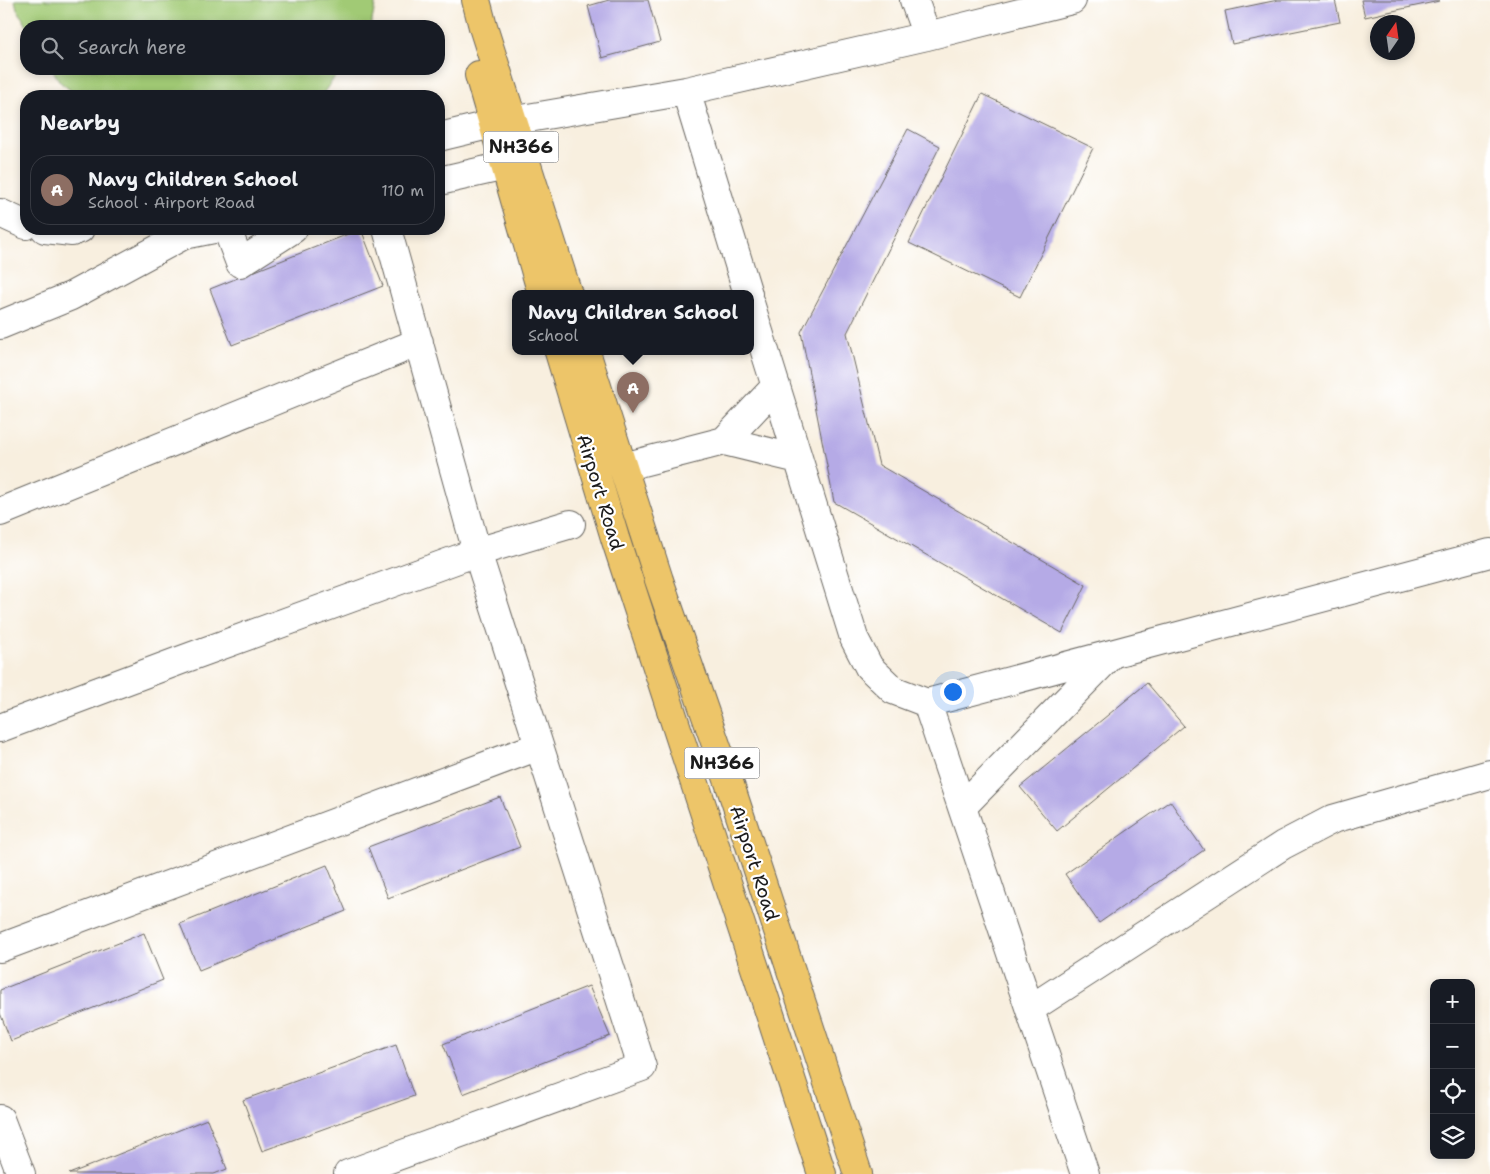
<!DOCTYPE html>
<meta charset="utf-8">
<style>
body{margin:0;font-family:"Shantell Sans",sans-serif;background:#242831;color:#f1f3f6}
.controls{position:absolute;right:15px;bottom:15px;display:grid;overflow:hidden;border-radius:10px;box-shadow:0 2px 8px #0003}
.controls button{width:45px;height:45px;display:grid;place-items:center;padding:0;border:0;border-bottom:1px solid #363941;background:#171b24;color:#f1f3f6;font:25px sans-serif}
.compass{position:absolute;left:1370px;top:15px;width:45px;height:45px;border-radius:50%;background:#171b24;box-shadow:0 2px 8px #0003;rotate:13deg}
.you{position:absolute;left:952px;top:691px;width:18px;height:18px;margin:-12px;border:4px solid #fff;border-radius:50%;background:#1a73e8;box-shadow:0 0 0 8px #1a73e833}
.badge{display:grid;place-items:center;width:32px;height:32px;border-radius:50%;background:#b45309;color:#fff;font-size:16px;font-weight:700}
.pin{position:absolute;translate:-50% -41px;filter:drop-shadow(0 1px 2px #0008)}
.pin::after{content:'';position:absolute;top:26px;width:18px;height:15px;background:inherit;clip-path:polygon(0 0,100% 0,50% 100%)}
.popup{position:absolute;left:512px;top:290px;width:242px;height:65px;box-sizing:border-box;display:grid;place-content:center;border-radius:10px;background:#171b24;filter:drop-shadow(0 1px 4px #0005);font-size:16px;white-space:nowrap;color:#9ea1a6}
.popup b{font-size:19px;color:#f1f3f6}
.popup::after{content:'';position:absolute;left:50%;top:100%;margin-left:-10px;border:10px solid transparent;border-top-color:#171b24}
.list{margin:0;padding:0;list-style:none}
h2{display:flex;justify-content:space-between;align-items:center;height:65px;margin:0;padding:0 20px;font-size:21px}
h2 small{font-size:16px;font-weight:400;color:#9ea1a6}
.list li{display:grid;grid-template-columns:32px 1fr auto;gap:15px;align-items:center;box-sizing:border-box;height:70px;margin:0 10px 10px;padding:0 10px;border:1px solid #363941;border-radius:20px}
.list b{display:block;font-size:19px;white-space:nowrap}
.list p{margin:0;font-size:16px;white-space:nowrap;color:#9ea1a6}
.list em{font-size:16px;font-style:normal;color:#9ea1a6}
.icon{flex:none;width:28px;height:28px;fill:none;stroke:currentColor;stroke-width:2;stroke-linecap:round;stroke-linejoin:round}
.map{position:relative;flex:none;width:1490px;height:1174px;overflow:hidden}
.search{position:absolute;background:#171b24;box-shadow:0 2px 8px #0003;left:20px;top:20px;width:425px;height:55px;display:flex;align-items:center;gap:12px;box-sizing:border-box;padding:0 18px;border-radius:20px;color:#9ea1a6;font-size:19px}
.panel{position:absolute;background:#171b24;box-shadow:0 2px 8px #0003;left:20px;top:90px;width:425px;height:145px;border-radius:20px}
.map>svg:first-child{display:block}
.garden{fill:#a1ca75;stroke:#5e7348}
.building{fill:#b5aae6}
.lines{fill:none;stroke-linecap:round;stroke-linejoin:round}
.minor-casing{stroke:#696660;stroke-width:30}
.highway-casing{stroke:#696660;stroke-width:30}
.minor{stroke:#fff;stroke-width:28}
.highway{stroke:#edc569;stroke-width:28}
.labels{text-anchor:middle;stroke-width:4.5;stroke-linejoin:round;paint-order:stroke}
.shield{fill:#fff;stroke:#606060;stroke-width:1}
.shield-label{font-size:18px;font-weight:bold;fill:#1c1c1c}
.street-label{font-size:19px;fill:#1c1c1c;stroke:#fff}
</style>
<div class="map">
<svg width="1490" height="1174" viewBox="0 0 1490 1174">
<rect width="100%" height="100%" fill="#fff"/>
<filter id="ink" filterUnits="userSpaceOnUse"><feTurbulence type="fractalNoise" baseFrequency=".02" numOctaves="2"/><feDisplacementMap in="SourceGraphic" scale="10" xChannelSelector="R" yChannelSelector="G"/><feConvolveMatrix kernelMatrix="1 2 1 2 8 2 1 2 1" color-interpolation-filters="sRGB"/></filter>
<filter id="wash" filterUnits="userSpaceOnUse"><feTurbulence type="fractalNoise" baseFrequency=".0096" numOctaves="4" result="noise"/><feDisplacementMap in="SourceGraphic" scale="20" xChannelSelector="R" yChannelSelector="G"/><feGaussianBlur stdDeviation="1.12" result="paint"/><feColorMatrix in="noise" values="0 0 0 0 0 0 0 0 0 0 0 0 0 0 0 0 0 1.4 0 .05"/><feComposite in="paint" operator="in"/></filter>
<g filter="url(#wash)">
<rect width="100%" height="100%" fill="#f8efdf"/>
<!-- garden -->
<path class="garden" d="M15 0H376L371 26H27L17 9Z
M52 69H341L321 96H78L60 82Z"/>
<g id="blocks">
<!-- building -->
<path class="building" d="M609 0H648L660 42 602 58 588 6Z
M1278 0H1335L1340 22 1232 44 1225 11Z
M1361 0H1439V1L1365 17Z
M982 94 1093 148 1020 297 909 243Z
M908 129 940 146 847 333 879 465 1086 585 1062 633 834 502 801 332Z
M361 229 383 286 232 345 210 289Z
M1147 683 1184 726 1057 831 1020 787Z
M500 797 520 847 388 898 368 847Z
M1170 801 1204 850 1099 923 1065 874Z
M327 865 346 911 199 970 180 924Z
M144 933 163 980 11 1041 0 1013V990Z
M589 986 610 1036 463 1094 443 1044Z
M396 1045 414 1096 262 1151 243 1100Z
M207 1119 227 1169 214 1174H69Z"/>
</g>
</g>
<g filter="url(#ink)">
<use href="#blocks" fill-opacity="0" stroke="#696660" stroke-width="1"/>
<g class="lines">
<!-- minor casing -->
<g class="minor-casing">
<path id="minor" d="M914 0 927 36
M686 91 748 294
M439 137 493 124 686 91 927 36 1072 0
M439 181 505 166
M0 213 26 225
M45 229 72 232 80 229
M227 229 240 263 293 229
M750 303 854 638 869 667 893 690 927 703 1490 553
M0 325 71 296 184 235 214 229
M724 441 776 386
M623 467 724 441 798 459
M0 512 419 342
M927 703 1085 1174
M0 728 184 659 477 552 571 524
M962 807 1112 654
M0 948 539 746
M1030 1009 1283 845 1333 819 1490 774
M0 1119 21 1174
M348 1174 642 1067 477 552 387 229"/>
</g>
<!-- highway casing -->
<g class="highway-casing">
<path id="highway" d="M476 0 483 27 568 294
M479 75 542 294
M559 352 615 538 822 1174
M586 352 659 580 731 788 858 1174"/>
</g>
<!-- minor -->
<use href="#minor" class="minor"/>
<!-- highway -->
<use href="#highway" class="highway"/>
</g>
</g>
<g class="labels">
<!-- shield labels -->
<g class="shield">
<rect x="483.5" y="131.5" width="75" height="31" rx="4"/>
<rect x="684.5" y="747.5" width="75" height="31" rx="4"/>
</g>
<g class="shield-label">
<text x="521" y="153">NH366</text>
<text x="722" y="769">NH366</text>
</g>
<!-- street labels -->
<g class="street-label">
<text transform="translate(601 492) rotate(73)" y="7">Airport Road</text>
<text transform="translate(755 863) rotate(72)" y="7">Airport Road</text>
</g>
</g>
</svg>
<div class="controls">
<button>+</button>
<button>−</button>
<button><svg class="icon" aria-label="locate" viewBox="0 0 24 24"><circle cx="12" cy="12" r="6"/><path d="M12 2v4M12 18v4M2 12h4M18 12h4"/></svg></button>
<button><svg class="icon" aria-label="layers" viewBox="0 0 24 24"><path d="M12 4l9 5-9 5-9-5zM3 14l9 5 9-5"/></svg></button>
</div>
<svg class="compass" viewBox="-18 -18 36 36"><path d="M0-13l5 13h-10z" fill="#e53935"/><path d="M0 13l5-13h-10z" fill="#9ea1a6"/></svg>
<div class="you"></div>
<div class="pin badge" style="left:633px;top:413px;background:#8d6e63">A</div>
<div class="popup"><b>Navy Children School</b>School</div>
<div class="search"><svg class="icon" aria-label="search" viewBox="0 0 24 24"><circle cx="10" cy="10" r="6"/><path d="M15 15l6 6"/></svg>Search here</div>
<section class="panel">
<h2>Nearby<small></small></h2>
<ul class="list">
<li><span class="badge" style="background:#8d6e63">A</span><div><b>Navy Children School</b><p>School · Airport Road</p></div><em>110 m</em></li>
</ul>
</section>
</div>
